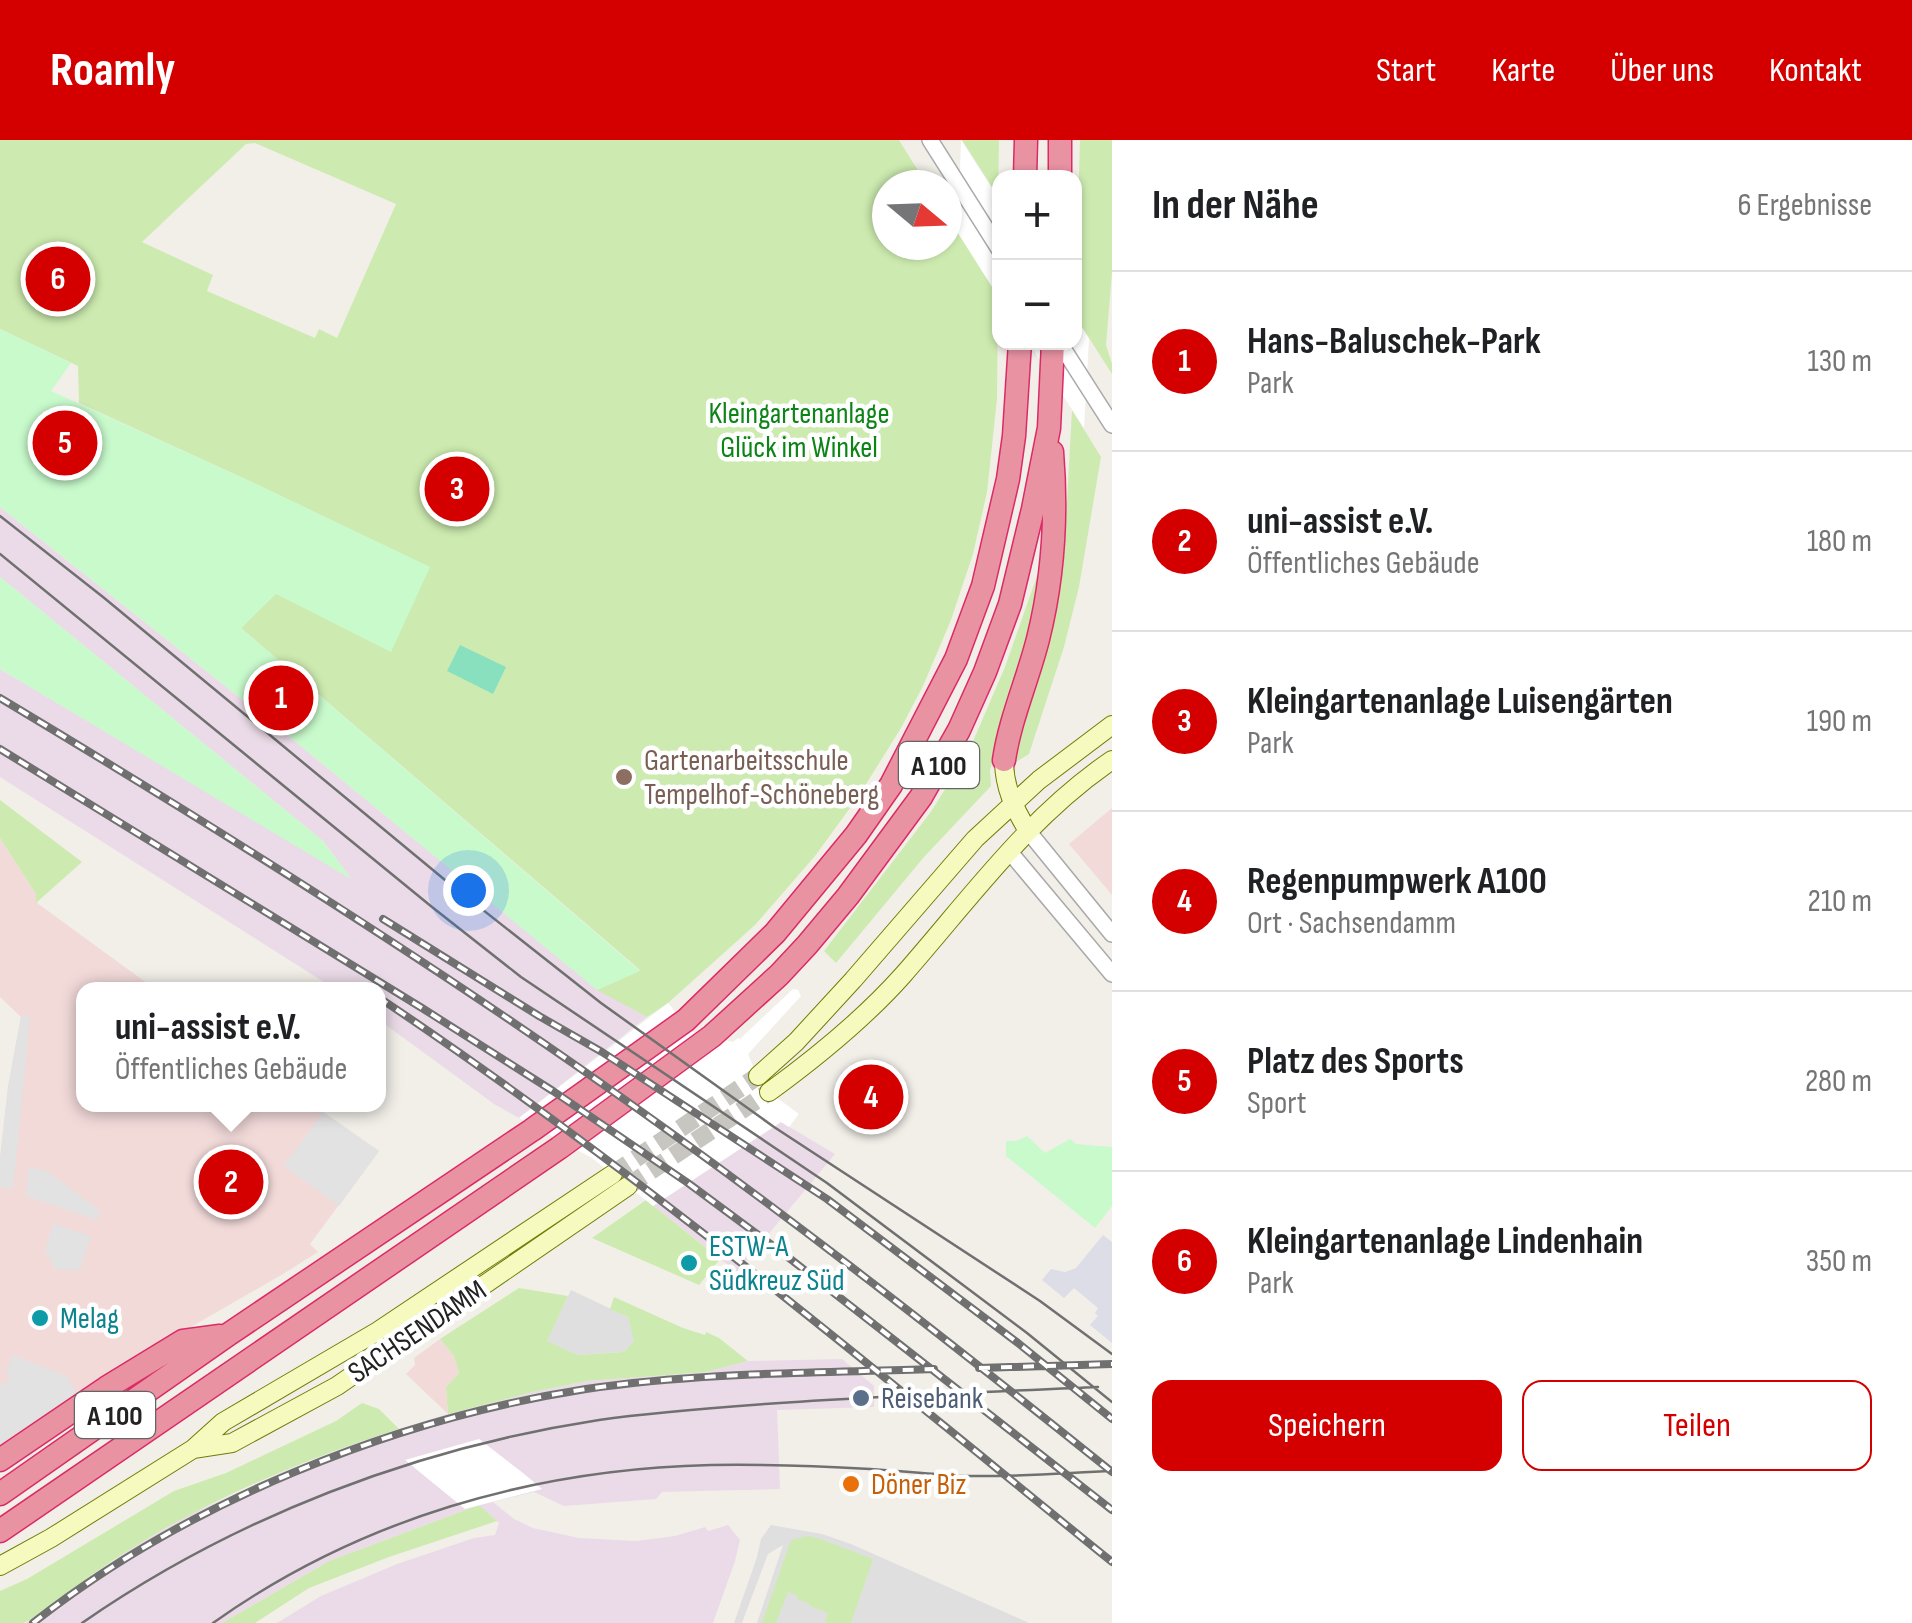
<!DOCTYPE html>
<html lang="de">
<meta charset="utf-8">
<style>
body{margin:0;font-family:"Sofia Sans Condensed",sans-serif;background:#f6f6f6;color:#202124}
.controls{position:absolute;right:30px;top:30px;display:grid;overflow:hidden;border-radius:20px;box-shadow:0 2px 8px #0004}
.controls button{width:90px;height:90px;display:grid;place-items:center;padding:0;border:0;border-bottom:2px solid #e0e0e0;background:#fff;color:#202124;font:50px sans-serif}
.compass{position:absolute;left:872px;top:30px;width:90px;height:90px;border-radius:50%;background:#fff;box-shadow:0 2px 8px #0004;rotate:109deg}
.you{position:absolute;left:468px;top:750px;width:35px;height:35px;margin:-25px;border:8px solid #fff;border-radius:50%;background:#1a73e8;box-shadow:0 0 0 15px #1a73e833}
.badge{display:grid;place-items:center;width:65px;height:65px;border-radius:50%;background:#d40000;color:#fff;font-size:32px;font-weight:700}
.pin{position:absolute;translate:-50% -50%;border:5px solid #fff;box-shadow:0 2px 10px #0006}
.popup{position:absolute;left:76px;top:842px;width:310px;height:130px;box-sizing:border-box;display:grid;place-content:center;border-radius:20px;background:#fff;filter:drop-shadow(0 2px 8px #0005);font-size:32px;white-space:nowrap;color:#757577}
.popup b{font-size:38px;color:#202124}
.popup::after{content:'';position:absolute;left:50%;top:100%;margin-left:-20px;border:20px solid transparent;border-top-color:#fff}
.list{margin:0;padding:0;list-style:none}
h2{display:flex;justify-content:space-between;align-items:center;height:130px;margin:0;padding:0 40px;font-size:42px}
h2 small{font-size:32px;font-weight:400;color:#757577}
.list li{display:grid;grid-template-columns:65px 1fr auto;gap:30px;align-items:center;box-sizing:border-box;height:180px;padding:0 40px;border-top:2px solid #e0e0e0}
.list b{display:block;font-size:38px;white-space:nowrap}
.list p{margin:0;font-size:32px;white-space:nowrap;color:#757577}
.list em{font-size:32px;font-style:normal;color:#757577}
.actions{display:flex;gap:20px;padding:30px 40px}
.actions a{flex:1;padding:22px 0;border:2px solid #d40000;border-radius:20px;text-align:center;font-size:35px;color:#d40000}
.actions .main{background:#d40000;color:#fff}
.map{position:relative;flex:none;width:1112px;height:1483px;overflow:hidden}
header{display:flex;align-items:center;gap:60px;box-sizing:border-box;height:140px;padding:0 50px;background:#d40000;color:#fff}
header strong{font-size:48px}
nav{display:flex;gap:55px;margin-inline-start:auto;font-size:35px}
main{display:flex}
aside{flex:1;background:#fff}
.map>svg:first-child{display:block}
.residential{fill:#e0dfdf}
.commercial{fill:#f2dad9}
.industrial{fill:#ebdbe8}
.grass{fill:#cdebb0;fill-rule:evenodd}
.park{fill:#c8facc}
.pitch{fill:#88e0be}
.parking{fill:#e2e2e2}
.plaza{fill:#dddde8}
.pier{fill:#fff}
.lines{fill:none;stroke-linecap:round;stroke-linejoin:round}
.secondary-tunnel{stroke:#c8c6c1;stroke-width:18;stroke-dasharray:18 9;stroke-linecap:butt}
.tertiary-casing{stroke:#a9a9a9;stroke-width:18}
.secondary-casing{stroke:#707d05;stroke-width:20}
.motorway-casing{stroke:#dc2a67;stroke-width:25}
.tertiary{stroke:#fff;stroke-width:15}
.secondary{stroke:#f7fabf;stroke-width:18}
.motorway{stroke:#e892a2;stroke-width:22}
.tram{stroke:#707070;stroke-width:2.5}
.rail-casing{stroke:#707070;stroke-width:8}
.rail{stroke:#fff;stroke-width:4;stroke-dasharray:11;stroke-linecap:butt}
.education-dot{fill:#8d6e63;stroke:#fff;stroke-width:4}
.culture-dot{fill:#0f9aa8;stroke:#fff;stroke-width:4}
.service-dot{fill:#5c6f8a;stroke:#fff;stroke-width:4}
.food-dot{fill:#e8710a;stroke:#fff;stroke-width:4}
.labels{text-anchor:middle;stroke-width:9;stroke-linejoin:round;paint-order:stroke}
.shield{fill:#fff;stroke:#646464;stroke-width:2.5}
.shield-label{font-size:28px;font-weight:bold;fill:#222}
.park-label{font-size:30px;fill:#0c8416;stroke:#fff}
.education-label{font-size:30px;fill:#785e54;stroke:#fff;text-anchor:start}
.culture-label{font-size:30px;fill:#0d838f;stroke:#fff;text-anchor:start}
.street-label{font-size:30px;fill:#222;stroke:#fff}
.service-label{font-size:30px;fill:#4e5e75;stroke:#fff;text-anchor:start}
.food-label{font-size:30px;fill:#c56008;stroke:#fff;text-anchor:start}
</style>
<header>
<strong>Roamly</strong>
<nav><a>Start</a><a>Karte</a><a>Über uns</a><a>Kontakt</a></nav>
</header>
<main>
<div class="map">
<svg width="1112" height="1483" viewBox="0 0 1112 1483">
<rect width="100%" height="100%" fill="#f2efe9"/>
<!-- residential -->
<path class="residential" d="M571 1150 628 1177 635 1201 624 1212 576 1215 546 1201Z
M771 1385 822 1394 851 1404 1029 1483H757L783 1405 768 1414 742 1483H734L757 1417 761 1399Z"/>
<!-- commercial -->
<path class="commercial" d="M1112 668V755L1069 704Z
M0 698 36 754 37 763 155 849 84 850V964L313 965 379 1011 310 1104 318 1112 283 1134 149 1211 0 1311V1018L8 947 21 877 0 857Z
M440 1199 454 1216 459 1233 446 1247 448 1274 406 1234 415 1225 414 1218Z"/>
<!-- industrial -->
<path class="industrial" d="M0 367 297 603 597 849 647 877 519 978 494 964 379 880 378 850 335 849 0 637V529L349 736 323 701 0 437Z
M781 982 835 1014 737 1132 653 1066Z
M842 1219 874 1246V1267L777 1270 780 1349 662 1352 656 1359 564 1366 534 1352 493 1362 514 1379 533 1388 579 1398 636 1401 675 1396 705 1387 708 1391 728 1385 740 1400 735 1421 713 1483H277L321 1456 397 1424 474 1398 495 1395 499 1383 479 1365 329 1421 222 1483H26L130 1409 189 1375 278 1334 370 1298 448 1274 533 1252 588 1241 706 1232 748 1221Z"/>
<!-- grass -->
<path class="grass" d="M0 0H899L927 45H887V105H947V76L998 155 997 259 987 352 973 414 951 480 923 546 901 588 858 657 815 716 755 785 668 863 647 877 597 850 640 830 241 488 275 454 429 427 258 345 79 263 78 226 0 189ZM255 3 396 64 337 198 319 189 315 198 207 151 213 135 142 102 246 4Z
M962 0H999L998 57 995 52Z
M1080 0H1112V133L1106 205 1112 224V234L1075 176Z
M1072 270 1101 317 1079 447 1064 507 1029 614 1016 622 1014 618 1045 515 1058 448 1066 380Z
M1037 436H1039L1029 501 990 630 991 646 924 717 836 823 824 811 930 673 960 626 974 599 1005 527Z
M0 660 82 722 36 763V754L0 698Z
M646 1060 720 1119 699 1145 592 1098Z
M519 1148 568 1156 547 1201 577 1215 624 1212 634 1201 628 1177 610 1169 614 1157 683 1188 705 1195 706 1192 719 1198 748 1221 706 1232 588 1241 533 1252 448 1274 446 1247 459 1233 454 1216 440 1199Z
M362 1263 379 1269 399 1289C292 1323 185 1369 93 1434 79 1444 35 1480 23 1483 16 1483 7 1483 0 1483V1451L27 1439 174 1351 226 1333 336 1281Z
M479 1365 497 1381 389 1417 309 1448 255 1483H222L329 1421Z
M808 1396 820 1399 873 1419 851 1483H825L828 1473 810 1466V1464L797 1459 798 1456 788 1452 776 1483H762L791 1400Z"/>
<!-- park -->
<path class="park" d="M0 189 71 223 51 251 258 345 430 427 391 512 276 454 241 488 640 831 597 850 297 603 0 367Z
M0 437 323 701 351 739 0 529Z
M1027 996 1045 1013 1070 999 1076 1004 1112 1007V1066L1095 1088 1006 1016V1001H1016Z"/>
<!-- pitch -->
<path class="pitch" d="M68 273 93 293 61 332 38 312Z
M460 505 506 527 493 554 447 531Z"/>
<!-- parking -->
<path class="parking" d="M21 876 30 877 13 1049 0 1047V1018L8 947Z
M323 972 379 1011 339 1066 284 1026Z
M29 1027 47 1031 100 1071 97 1080 26 1056Z
M53 1084 91 1096 80 1130H61L54 1128 45 1110Z
M13 1215 66 1236 76 1251 72 1258 0 1308V1249L3 1241 7 1243 10 1236 6 1233Z"/>
<!-- plaza -->
<path class="plaza" d="M1103 1095 1112 1102V1203L1090 1185 1098 1176 1095 1173 1098 1168 1074 1148 1064 1158 1042 1140 1051 1129 1065 1132 1076 1128Z"/>
<!-- pier -->
<path class="pier" d="M961 0 999 59V158L958 93Z
M1075 176 1089 199 1084 288 1029 203 1074 202Z
M793 849 798 850 801 856 748 914 761 946 799 974 789 987 781 982 653 1066 592 1018 519 978 668 863 692 892 733 902 738 898 740 899Z
M479 1299 523 1333 542 1349 465 1369 405 1320Z"/>
<g class="lines">
<!-- secondary-tunnel -->
<path class="secondary-tunnel" d="M613 1034 758 936
M628 1046 769 952"/>
<!-- tertiary casing -->
<g class="tertiary-casing">
<path id="tertiary" d="M930 0 999 109
M1059 202 1112 285
M1028 691 1112 794
M1009 711 1112 834"/>
</g>
<!-- secondary casing -->
<g class="secondary-casing">
<path id="secondary" d="M1004 620C1004 647 1014 668 1028 691
M758 936 796 902 853 840 975 699 1039 640 1112 585
M769 952C817 917 863 880 903 835 969 760 1028 677 1112 620
M193 1309 232 1303 337 1246 628 1046
M0 1426 51 1398 193 1309 223 1282 378 1191 613 1034"/>
</g>
<!-- motorway casing -->
<g class="motorway-casing">
<path id="motorway" d="M1025 38 1026 0
M1060 38V0
M1004 620C1010 579 1028 539 1038 499 1053 439 1057 373 1052 312
M0 1320 106 1248 183 1201 220 1196
M0 1354 229 1194 532 990 686 880 775 793 856 695 891 645 956 519 983 446 1008 339 1014 296 1020 202
M0 1391 559 1008 712 896 779 835 807 805 848 756 921 657 959 590 985 532 1010 464 1033 369 1049 288 1053 202"/>
</g>
<!-- tertiary -->
<use href="#tertiary" class="tertiary"/>
<!-- secondary -->
<use href="#secondary" class="secondary"/>
<!-- motorway -->
<use href="#motorway" class="motorway"/>
<!-- tram -->
<path class="tram" d="M0 376 103 457 445 740 601 863 774 987 1040 1161 1112 1214
M0 414 432 767 521 837 827 1043 1027 1193 1112 1262
M82 1483C235 1377 416 1308 599 1280 654 1272 710 1268 765 1264 876 1256 987 1252 1098 1247
M213 1483C359 1379 533 1329 711 1325 764 1324 817 1326 870 1329 903 1331 935 1335 968 1336 1016 1337 1064 1333 1112 1331"/>
<!-- rail casing -->
<g class="rail-casing">
<path id="rail" d="M0 558C197 676 393 798 581 929 764 1056 939 1193 1112 1332
M0 609 422 868 553 951 688 1043 784 1114 1112 1370
M383 779 539 876 602 912 827 1059 1018 1203 1112 1279
M378 857C636 1029 872 1228 1112 1422
M979 1228 1112 1224
M33 1483C187 1362 393 1279 586 1249 701 1232 819 1233 934 1229"/>
</g>
<!-- rail -->
<use href="#rail" class="rail"/>
</g>
<!-- markers -->
<circle class="education-dot" cx="624" cy="637" r="10"/>
<g class="culture-dot">
<circle cx="689" cy="1123" r="10"/>
<circle cx="40" cy="1178" r="10"/>
</g>
<circle class="service-dot" cx="861" cy="1258" r="10"/>
<circle class="food-dot" cx="851" cy="1344" r="10"/>
<g class="labels">
<!-- shield labels -->
<g class="shield">
<rect x="899" y="602" width="80" height="46" rx="8"/>
<rect x="75" y="1252" width="80" height="46" rx="8"/>
</g>
<g class="shield-label">
<text x="939" y="635">A 100</text>
<text x="115" y="1285">A 100</text>
</g>
<!-- park labels -->
<g class="park-label">
<text x="799" y="283">Kleingartenanlage<tspan x="799" dy="34">Glück im Winkel</tspan></text>
</g>
<!-- education labels -->
<g class="education-label">
<text x="644" y="630">Gartenarbeitsschule<tspan x="644" dy="34">Tempelhof-Schöneberg</tspan></text>
</g>
<!-- culture labels -->
<g class="culture-label">
<text x="709" y="1116">ESTW-A<tspan x="709" dy="34">Südkreuz Süd</tspan></text>
<text x="60" y="1188">Melag</text>
</g>
<!-- street labels -->
<g class="street-label">
<text transform="translate(417 1191) rotate(-34)" y="10">SACHSENDAMM</text>
</g>
<!-- service labels -->
<g class="service-label">
<text x="881" y="1268">Reisebank</text>
</g>
<!-- food labels -->
<g class="food-label">
<text x="871" y="1354">Döner Biz</text>
</g>
</g>
</svg>
<div class="controls">
<button>+</button>
<button>−</button>
</div>
<svg class="compass" viewBox="-18 -18 36 36"><path d="M0-13l5 13h-10z" fill="#e53935"/><path d="M0 13l5-13h-10z" fill="#757577"/></svg>
<div class="you"></div>
<div class="pin badge" style="left:281px;top:558px">1</div>
<div class="pin badge" style="left:231px;top:1042px">2</div>
<div class="popup"><b>uni-assist e.V.</b>Öffentliches Gebäude</div>
<div class="pin badge" style="left:457px;top:349px">3</div>
<div class="pin badge" style="left:871px;top:957px">4</div>
<div class="pin badge" style="left:65px;top:303px">5</div>
<div class="pin badge" style="left:58px;top:139px">6</div>
</div>
<aside>
<h2>In der Nähe<small>6 Ergebnisse</small></h2>
<ul class="list">
<li><span class="badge">1</span><div><b>Hans-Baluschek-Park</b><p>Park</p></div><em>130 m</em></li>
<li><span class="badge">2</span><div><b>uni-assist e.V.</b><p>Öffentliches Gebäude</p></div><em>180 m</em></li>
<li><span class="badge">3</span><div><b>Kleingartenanlage Luisengärten</b><p>Park</p></div><em>190 m</em></li>
<li><span class="badge">4</span><div><b>Regenpumpwerk A100</b><p>Ort · Sachsendamm</p></div><em>210 m</em></li>
<li><span class="badge">5</span><div><b>Platz des Sports</b><p>Sport</p></div><em>280 m</em></li>
<li><span class="badge">6</span><div><b>Kleingartenanlage Lindenhain</b><p>Park</p></div><em>350 m</em></li>
</ul>
<div class="actions"><a class="main">Speichern</a><a>Teilen</a></div>
</aside>
</main>
